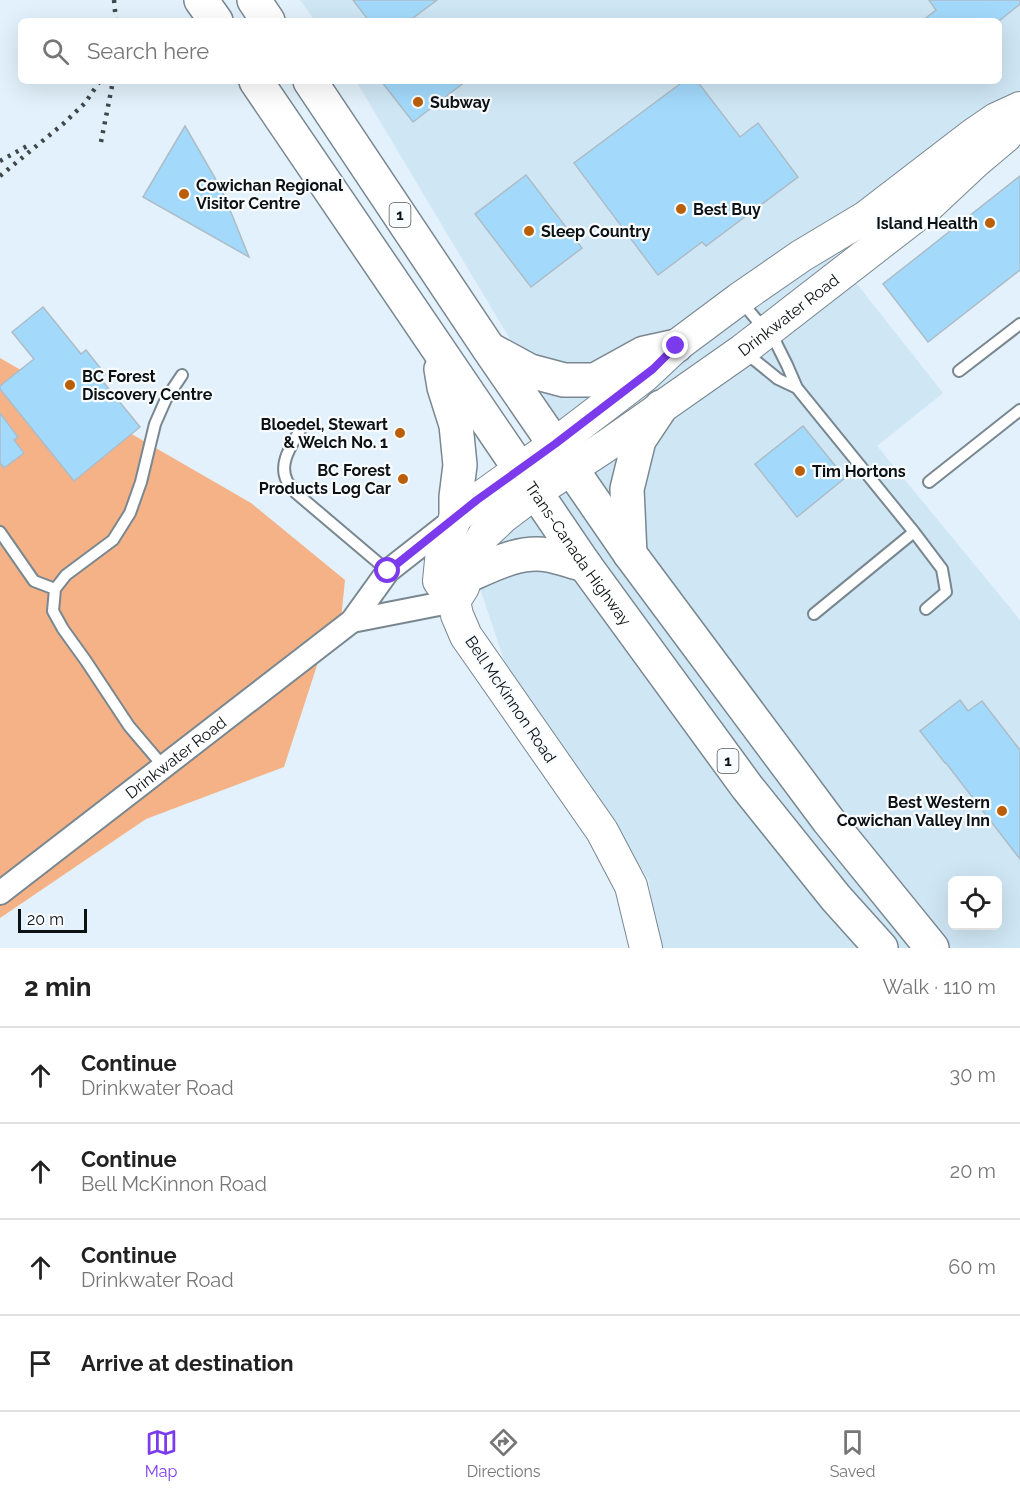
<!DOCTYPE html>
<meta charset="utf-8">
<style>
body{margin:0;font-family:Raleway,sans-serif;background:#f2f2f2;color:#222}
.controls{position:absolute;right:18px;bottom:18px;display:grid;overflow:hidden;border-radius:9px;box-shadow:0 6px 24px #0002}
.controls button{width:54px;height:54px;display:grid;place-items:center;padding:0;border:0;border-bottom:2px solid #e0e0e0;background:#fff;color:#222;font:30px sans-serif}
.scale{position:absolute;left:18px;bottom:15px;width:69px;box-sizing:border-box;padding-left:6px;border:3px solid #0c1114;border-top:0;font-size:16px;line-height:21px;white-space:nowrap;color:#0c1114;-webkit-text-stroke:4px #f9fcfe;paint-order:stroke}
.stop{position:absolute;width:18px;height:18px;margin:-14px;border:4px solid #7c3aed;border-radius:50%;background:#fff}
.stop.end{background:#7c3aed;border-color:#fff;box-shadow:0 2px 6px #0008}
.list{margin:0;padding:0;list-style:none}
h2{display:flex;justify-content:space-between;align-items:center;height:78px;margin:0;padding:0 24px;font-size:26px}
h2 small{font-size:20px;font-weight:400;color:#767676}
.list li{display:grid;grid-template-columns:39px 1fr auto;gap:18px;align-items:center;box-sizing:border-box;height:96px;padding:0 24px;border-top:2px solid #e0e0e0}
.list b{display:block;font-size:22px;white-space:nowrap}
.list p{margin:0;font-size:20px;white-space:nowrap;color:#767676}
.list em{font-size:20px;font-style:normal;color:#767676}
.icon{flex:none;width:33px;height:33px;fill:none;stroke:currentColor;stroke-width:2;stroke-linecap:round;stroke-linejoin:round}
.map{position:relative;flex:none;width:1020px;height:948px;overflow:hidden}
.search{position:absolute;background:#fff;box-shadow:0 6px 24px #0002;left:18px;right:18px;top:18px;height:66px;display:flex;align-items:center;gap:15px;box-sizing:border-box;padding:0 21px;border-radius:9px;color:#767676;font-size:22px}
.sheet{height:462px;background:#fff}
nav{display:flex;justify-content:space-around;align-items:center;box-sizing:border-box;height:84px;border-top:2px solid #e0e0e0;background:#fff;font-size:16px;color:#767676}
nav a{display:grid;justify-items:center;gap:3px}
nav .on{color:#7c3aed}
.map>svg:first-child{display:block}
.built{fill:#cfe6f4;fill-rule:evenodd}
.green{fill:#f5b286}
.building{fill:#a3dafc;stroke:#adbcc6;stroke-width:1.5}
.lines{fill:none;stroke-linecap:round;stroke-linejoin:round}
.lane-casing{stroke:#798790;stroke-width:14}
.street-casing{stroke:#798790;stroke-width:26}
.secondary-casing{stroke:#798790;stroke-width:34}
.highway-casing{stroke:#798790;stroke-width:36}
.lane{stroke:#fff;stroke-width:10}
.street{stroke:#fff;stroke-width:22}
.secondary{stroke:#fff;stroke-width:32}
.highway{stroke:#fff;stroke-width:33}
.rail{stroke:#3f474b;stroke-width:4.5;stroke-dasharray:3 6;stroke-linecap:butt}
.route{stroke:#7c3aed;stroke-width:8}
.poi-dot{fill:#ba5f06;stroke:#f9fcfe;stroke-width:2}
.labels{text-anchor:middle;stroke-width:4.5;stroke-linejoin:round;paint-order:stroke}
.shield{fill:#f9fcfe;stroke:#53585a;stroke-width:1.5}
.shield-label{font-size:15px;font-weight:bold;fill:#0c1114}
.poi-label{font-size:16px;font-weight:bold;fill:#0c1114;stroke:#f9fcfe;text-anchor:start}
.street-label{font-size:16px;fill:#0c1114;stroke:#f9fcfe}
</style>
<div class="map">
<svg width="1020" height="948" viewBox="0 0 1020 948">
<rect width="100%" height="100%" fill="#e2f1fb"/>
<!-- built -->
<path class="built" d="M300 0H1020V90L823 241 943 393 877 446 1020 620V948H657L649 880 506 666 475 573 569 438 356 81H999V21H315ZM952 880H998V926H952Z"/>
<!-- green -->
<path class="green" d="M0 358 251 503 345 580 339 639 322 650 284 767 146 819 0 918Z"/>
<!-- building -->
<path class="building" d="M353 0H437L409 21H369Z
M929 0H1020V4L999 21H922L936 10Z
M381 81H466L413 122Z
M684 81H697L740 137 758 123 798 177 706 246 702 242 658 275 574 163Z
M185 126 222 190 249 257 143 197Z
M526 175 582 248 531 287 475 214Z
M1020 176V270L928 342 883 284Z
M43 307 81 354 86 350 105 374 100 378 140 427 74 481 0 389V386L34 359 12 332Z
M0 413 18 437 14 440 24 453 4 468 0 463Z
M803 426 845 478 797 517 755 464Z
M960 700 968 711 982 701 1020 750V859L946 763H945L920 731Z"/>
<g class="lines">
<!-- lane casing -->
<g class="lane-casing">
<path id="lane" d="M740 300 776 343 787 365 797 388 914 532 942 569 946 592 926 609
M746 353 778 379 797 388
M959 371 1020 324
M300 430C292 445 278 463 287 481 289 485 294 489 296 493L388 571
M929 482 1020 410
M0 532 34 581 55 589
M814 614 914 532
M163 766 129 726 86 661 63 629 53 611 55 589 66 575 113 540 130 513 141 482 155 424 166 399 182 375"/>
</g>
<!-- street casing -->
<g class="street-casing">
<g id="street">
<path d="M352 621 454 601"/>
<path id="s1" d="M0 893 352 621 388 571 453 520"/>
</g>
</g>
<!-- secondary casing -->
<g class="secondary-casing">
<g id="secondary">
<path id="s2" d="M458 595 463 587 472 555 484 535 503 517 536 492 609 444 743 350 926 208 974 163 1006 136 1013 120"/>
<path d="M646 948 631 886 602 831 466 636 457 615 454 601 439 581 442 550 456 517 477 500 555 444 644 376 676 346 739 299 801 256 866 217 974 134 996 119 1020 108"/>
</g>
</g>
<!-- highway casing -->
<g class="highway-casing">
<g id="highway">
<path d="M201 0 216 21"/>
<path d="M254 0 268 21"/>
<path id="s3" d="M256 81 585 565 747 787 836 898 881 948"/>
<path d="M310 81 489 349 630 554 828 820 932 948"/>
<path d="M493 351 530 371 564 380H595L644 353 676 346"/>
<path d="M441 369 444 387 456 425 460 465 456 497V517"/>
<path d="M630 554 627 489 639 440 661 407"/>
<path d="M467 576C492 565 520 550 548 555 560 557 573 562 585 565"/>
</g>
</g>
<!-- lane -->
<use href="#lane" class="lane"/>
<!-- street -->
<use href="#street" class="street"/>
<!-- secondary -->
<use href="#secondary" class="secondary"/>
<!-- highway -->
<use href="#highway" class="highway"/>
<!-- rail -->
<path class="rail" d="M114 0 116 21
M101 142 113 81
M0 161 29 145
M0 176 63 124 85 103 100 81"/>
</g>
<g class="lines">
<!-- route -->
<path class="route" d="M388 571 477 500 555 444 653 369 676 346"/>
</g>
<!-- markers -->
<g class="poi-dot">
<circle cx="418" cy="102" r="6"/>
<circle cx="184" cy="194" r="6"/>
<circle cx="681" cy="209" r="6"/>
<circle cx="990" cy="223" r="6"/>
<circle cx="529" cy="231" r="6"/>
<circle cx="70" cy="385" r="6"/>
<circle cx="400" cy="433" r="6"/>
<circle cx="800" cy="471" r="6"/>
<circle cx="403" cy="479" r="6"/>
<circle cx="1002" cy="811" r="6"/>
</g>
<g class="labels">
<!-- shield labels -->
<g class="shield">
<rect x="389.5" y="203" width="21" height="24" rx="4.5"/>
<rect x="717.5" y="749" width="21" height="24" rx="4.5"/>
</g>
<g class="shield-label">
<text x="400" y="220">1</text>
<text x="728" y="766">1</text>
</g>
<!-- poi labels -->
<g class="poi-label">
<text x="430" y="108">Subway</text>
<text x="196" y="191">Cowichan Regional<tspan x="196" dy="18">Visitor Centre</tspan></text>
<text x="693" y="215">Best Buy</text>
<text x="978" y="229" text-anchor="end">Island Health</text>
<text x="541" y="237">Sleep Country</text>
<text x="82" y="382">BC Forest<tspan x="82" dy="18">Discovery Centre</tspan></text>
<text x="388" y="430" text-anchor="end">Bloedel, Stewart<tspan x="388" dy="18">&amp; Welch No. 1</tspan></text>
<text x="391" y="476" text-anchor="end">BC Forest<tspan x="391" dy="18">Products Log Car</tspan></text>
<text x="812" y="477">Tim Hortons</text>
<text x="990" y="808" text-anchor="end">Best Western<tspan x="990" dy="18">Cowichan Valley Inn</tspan></text>
</g>
<!-- street labels -->
<g class="street-label">
<text dy="6" stroke="none"><textPath href="#s2" startOffset="442">Drinkwater Road</textPath></text>
<text dy="6" stroke="none"><textPath href="#s3" startOffset="572">Trans-Canada Highway</textPath></text>
<text transform="translate(511 699) rotate(56)" y="6">Bell McKinnon Road</text>
<text dy="6" stroke="none"><textPath href="#s1" startOffset="222">Drinkwater Road</textPath></text>
</g>
</g>
</svg>
<div class="controls">
<button><svg class="icon" aria-label="locate" viewBox="0 0 24 24"><circle cx="12" cy="12" r="6"/><path d="M12 2v4M12 18v4M2 12h4M18 12h4"/></svg></button>
</div>
<div class="scale">20 m</div>
<div class="stop" style="left:388px;top:571px"></div>
<div class="stop end" style="left:676px;top:346px"></div>
<div class="search"><svg class="icon" aria-label="search" viewBox="0 0 24 24"><circle cx="10" cy="10" r="6"/><path d="M15 15l6 6"/></svg>Search here</div>
</div>
<section class="sheet">
<h2>2 min<small>Walk · 110 m</small></h2>
<ul class="list">
<li><svg class="icon" aria-label="ahead" viewBox="0 0 24 24"><path d="M12 20V5M6 11l6-6 6 6"/></svg><div><b>Continue</b><p>Drinkwater Road</p></div><em>30 m</em></li>
<li><svg class="icon" aria-label="ahead" viewBox="0 0 24 24"><path d="M12 20V5M6 11l6-6 6 6"/></svg><div><b>Continue</b><p>Bell McKinnon Road</p></div><em>20 m</em></li>
<li><svg class="icon" aria-label="ahead" viewBox="0 0 24 24"><path d="M12 20V5M6 11l6-6 6 6"/></svg><div><b>Continue</b><p>Drinkwater Road</p></div><em>60 m</em></li>
<li><svg class="icon" aria-label="arrive" viewBox="0 0 24 24"><path d="M6 21V4h12l-3 4 3 4H6"/></svg><div><b>Arrive at destination</b></div></li>
</ul>
</section>
<nav>
<a class="on"><svg class="icon" aria-label="map" viewBox="0 0 24 24"><path d="M3 6l6-2 6 2 6-2v14l-6 2-6-2-6 2zM9 4v14M15 6v14"/></svg>Map</a>
<a><svg class="icon" aria-label="directions" viewBox="0 0 24 24"><path d="M12 3l9 9-9 9-9-9zM9 14v-3h6M13 9l2 2-2 2"/></svg>Directions</a>
<a><svg class="icon" aria-label="saved" viewBox="0 0 24 24"><path d="M7 4h10v16l-5-4-5 4z"/></svg>Saved</a>
</nav>
